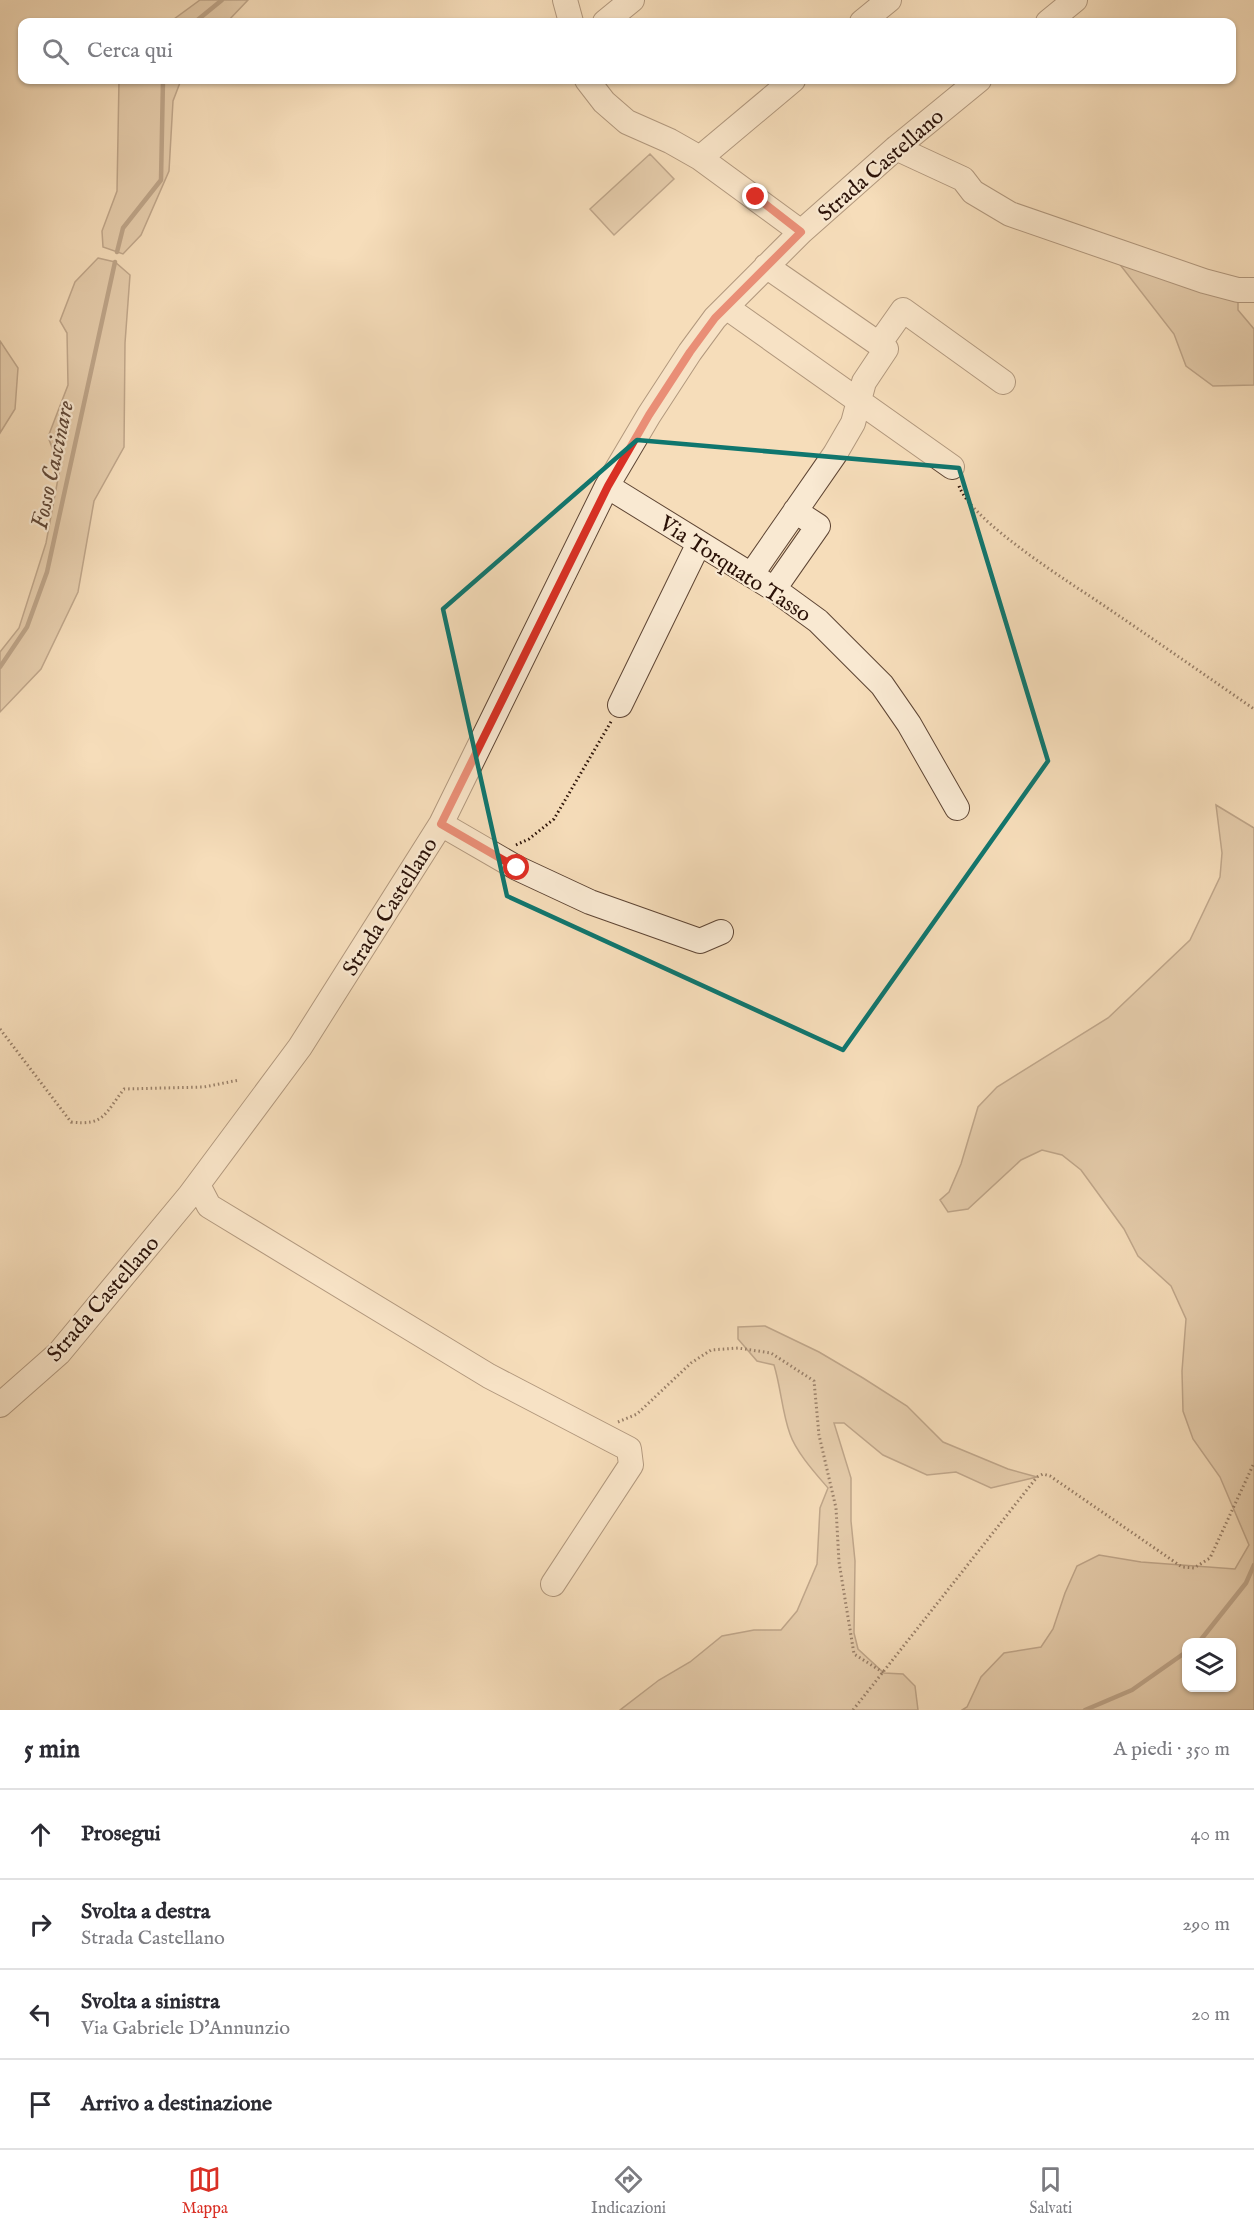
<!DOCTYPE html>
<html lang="it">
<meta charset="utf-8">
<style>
body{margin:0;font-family:"IM FELL English",serif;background:#f2f2f3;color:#2b2b33}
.controls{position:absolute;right:18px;bottom:18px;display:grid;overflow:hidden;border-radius:12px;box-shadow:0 2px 4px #0004}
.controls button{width:54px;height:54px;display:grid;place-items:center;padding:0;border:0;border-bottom:2px solid #e1e1e2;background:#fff;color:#2b2b33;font:30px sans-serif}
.stop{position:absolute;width:18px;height:18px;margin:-14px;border:4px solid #d93025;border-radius:50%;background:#fff}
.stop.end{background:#d93025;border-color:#fff;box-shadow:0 2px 6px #0008}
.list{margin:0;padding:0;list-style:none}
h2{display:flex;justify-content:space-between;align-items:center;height:78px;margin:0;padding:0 24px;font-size:26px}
h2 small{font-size:20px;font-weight:400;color:#7c7c81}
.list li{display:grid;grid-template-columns:39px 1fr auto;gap:18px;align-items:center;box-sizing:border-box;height:90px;padding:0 24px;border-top:2px solid #e1e1e2}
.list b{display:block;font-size:22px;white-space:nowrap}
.list p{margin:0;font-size:20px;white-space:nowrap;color:#7c7c81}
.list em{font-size:20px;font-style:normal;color:#7c7c81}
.icon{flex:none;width:33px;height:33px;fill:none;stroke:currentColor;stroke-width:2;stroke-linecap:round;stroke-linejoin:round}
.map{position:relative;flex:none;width:1254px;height:1710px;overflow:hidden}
.search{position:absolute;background:#fff;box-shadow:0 2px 4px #0004;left:18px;right:18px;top:18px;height:66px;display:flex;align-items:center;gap:15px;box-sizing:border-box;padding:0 21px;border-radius:12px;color:#7c7c81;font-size:22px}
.sheet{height:438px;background:#fff}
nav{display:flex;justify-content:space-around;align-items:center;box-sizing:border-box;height:84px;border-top:2px solid #e1e1e2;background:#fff;font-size:16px;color:#7c7c81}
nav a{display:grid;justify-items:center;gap:3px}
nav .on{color:#d93025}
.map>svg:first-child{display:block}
.green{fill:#d3ba9c;stroke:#7f6652;stroke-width:1.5;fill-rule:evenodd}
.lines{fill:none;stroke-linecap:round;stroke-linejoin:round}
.stream{stroke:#7b624e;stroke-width:4.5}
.minor-casing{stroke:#5e4534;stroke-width:26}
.path{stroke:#2b1208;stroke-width:3;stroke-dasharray:1.5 3;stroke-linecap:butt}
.minor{stroke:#f9e9d2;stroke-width:24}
.route{stroke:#d93025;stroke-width:8}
.marked{fill:none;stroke:#0f766e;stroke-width:4.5;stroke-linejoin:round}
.labels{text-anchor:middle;stroke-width:4.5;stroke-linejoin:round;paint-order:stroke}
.street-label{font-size:22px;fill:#2b1208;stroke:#f9e9d2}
.water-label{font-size:24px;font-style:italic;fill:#614837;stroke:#f9e9d2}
</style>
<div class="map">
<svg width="1254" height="1710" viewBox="0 0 1254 1710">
<rect width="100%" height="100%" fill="#f6ddba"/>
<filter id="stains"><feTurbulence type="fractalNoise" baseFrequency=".00333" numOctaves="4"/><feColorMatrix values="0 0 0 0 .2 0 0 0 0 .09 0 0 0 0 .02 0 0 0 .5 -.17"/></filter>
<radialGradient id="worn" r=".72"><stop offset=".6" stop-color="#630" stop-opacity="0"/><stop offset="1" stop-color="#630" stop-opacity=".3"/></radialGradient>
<!-- green -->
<path class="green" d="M200 0H248L227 22H170Z
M119 80H181L173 101 169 171 141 235 123 254 103 247 102 231 117 191Z
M650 154 674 179 614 235 590 209Z
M1111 253 1238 297V310L1254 329V385L1213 386 1186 366 1174 334Z
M98 258 115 262 130 275 125 343 124 447 94 501 78 592 41 669 0 712V652L19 628 46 543 60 468 48 437 68 385 67 333 60 321 75 282Z
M0 341 18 368 15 409 0 433Z
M1216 805 1254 828V1710H962L967 1707 981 1677 1004 1653 1041 1647 1053 1629 1065 1593 1077 1566 1099 1555 1141 1562 1235 1569 1249 1545 1220 1477 1193 1439 1183 1411 1182 1371 1186 1319 1171 1286 1138 1256 1124 1229 1081 1170 1062 1155 1042 1150 1021 1160 968 1209 948 1212 940 1200 949 1192 961 1164 978 1107 997 1087 1108 1018 1190 940 1220 877 1222 853ZM1186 1642H1232V1688H1186Z
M765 1326 819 1352 863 1378 907 1406 943 1442 1008 1469 1037 1477 991 1488 956 1472 927 1475 883 1455 844 1423H834L851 1478V1521L855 1561 854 1633 858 1649 884 1673 903 1674 915 1686 918 1710H620L659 1680 690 1662 722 1636 754 1630H781L797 1611 817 1564 820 1508 828 1488C816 1474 796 1452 790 1434 782 1412 781 1388 774 1365L757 1361 738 1339V1327Z"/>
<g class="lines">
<!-- stream -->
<path class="stream" d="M195 22 222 0
M117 252 123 228 161 180 163 80
M0 667 27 627 47 572 115 262
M1199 1642 1246 1583 1254 1565
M1085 1710 1132 1690 1186 1652"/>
<!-- minor casing -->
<g class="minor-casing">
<path id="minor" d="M565 0 571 22
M605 22 632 0
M862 22 889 0
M1048 22 1075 0
M587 80 604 102 627 122 670 141 700 158 801 232
M896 148 963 179 973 192 1010 214 1204 281 1238 290H1254
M700 158 793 80
M726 307 952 467
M879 344 903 310 1003 382
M607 486 774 589 818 621 882 685 909 724 957 808
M751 575 835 454 853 423 864 382 886 349 766 266
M774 589 818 526 795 511
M620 705 699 543
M441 824 517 868 590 902 700 941 721 932
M198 1185 209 1206 489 1376 629 1449 631 1465 553 1584
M0 1405 59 1353 190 1195 300 1047 441 824 607 486 649 415 690 352 715 318 801 232 896 148 979 80"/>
</g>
<!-- path -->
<path class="path" d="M959 486C973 523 1071 583 1106 607 1156 641 1205 675 1254 709
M516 845 529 839 554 819 612 720
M0 1029 71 1122C105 1126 105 1113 124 1089L204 1087 239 1080
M618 1422 637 1414 691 1363 711 1350 738 1348 771 1353 814 1381 819 1435 836 1508 839 1562 854 1654 884 1673
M853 1710 1037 1477 1043 1474 1050 1476 1182 1567 1194 1568 1210 1558 1254 1463"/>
<!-- minor -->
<use href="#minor" class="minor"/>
</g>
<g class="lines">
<!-- route -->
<path class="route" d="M517 868 441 824 608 486 649 415 690 352 715 318 801 232 756 197"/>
</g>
<!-- marked area -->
<path d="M0 0H1254V1710H0ZM637 440 959 468 1048 761 843 1050 507 896 443 609Z" fill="#f6ddba" fill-opacity=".55" fill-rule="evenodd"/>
<path class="marked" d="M637 440 959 468 1048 761 843 1050 507 896 443 609Z"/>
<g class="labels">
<!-- street labels -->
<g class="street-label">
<text transform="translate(880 164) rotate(-41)" y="8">Strada Castellano</text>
<text transform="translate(736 568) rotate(33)" y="8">Via Torquato Tasso</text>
<text transform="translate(389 906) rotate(-58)" y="8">Strada Castellano</text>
<text transform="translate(102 1298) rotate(-49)" y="8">Strada Castellano</text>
</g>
<!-- water labels -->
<g class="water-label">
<text transform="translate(52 465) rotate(-78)" y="8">Fosso Cascinare</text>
</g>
</g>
<rect width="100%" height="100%" filter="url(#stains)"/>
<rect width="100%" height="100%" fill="url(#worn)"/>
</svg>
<div class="controls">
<button><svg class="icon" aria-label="layers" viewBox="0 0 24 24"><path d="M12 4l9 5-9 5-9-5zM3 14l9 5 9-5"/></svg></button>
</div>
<div class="stop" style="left:517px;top:868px"></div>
<div class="stop end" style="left:756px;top:197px"></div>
<div class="search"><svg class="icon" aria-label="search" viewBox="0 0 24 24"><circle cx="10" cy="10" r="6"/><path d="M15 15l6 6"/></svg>Cerca qui</div>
</div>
<section class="sheet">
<h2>5 min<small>A piedi · 350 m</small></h2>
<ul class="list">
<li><svg class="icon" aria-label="ahead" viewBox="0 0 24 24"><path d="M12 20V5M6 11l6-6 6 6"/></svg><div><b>Prosegui</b></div><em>40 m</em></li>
<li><svg class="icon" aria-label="right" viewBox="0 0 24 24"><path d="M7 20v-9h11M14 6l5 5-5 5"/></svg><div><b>Svolta a destra</b><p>Strada Castellano</p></div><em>290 m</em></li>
<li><svg class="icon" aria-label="left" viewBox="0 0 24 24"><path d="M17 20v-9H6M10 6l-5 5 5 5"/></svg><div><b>Svolta a sinistra</b><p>Via Gabriele D'Annunzio</p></div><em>20 m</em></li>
<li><svg class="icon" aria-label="arrive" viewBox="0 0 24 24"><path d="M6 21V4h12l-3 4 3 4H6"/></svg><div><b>Arrivo a destinazione</b></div></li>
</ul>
</section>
<nav>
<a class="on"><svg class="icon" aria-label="map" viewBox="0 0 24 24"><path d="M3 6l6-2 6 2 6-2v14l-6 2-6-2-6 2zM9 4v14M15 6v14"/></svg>Mappa</a>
<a><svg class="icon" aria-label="directions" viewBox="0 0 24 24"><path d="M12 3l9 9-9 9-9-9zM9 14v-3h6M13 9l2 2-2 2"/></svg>Indicazioni</a>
<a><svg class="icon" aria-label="saved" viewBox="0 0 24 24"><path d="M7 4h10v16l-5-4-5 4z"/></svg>Salvati</a>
</nav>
